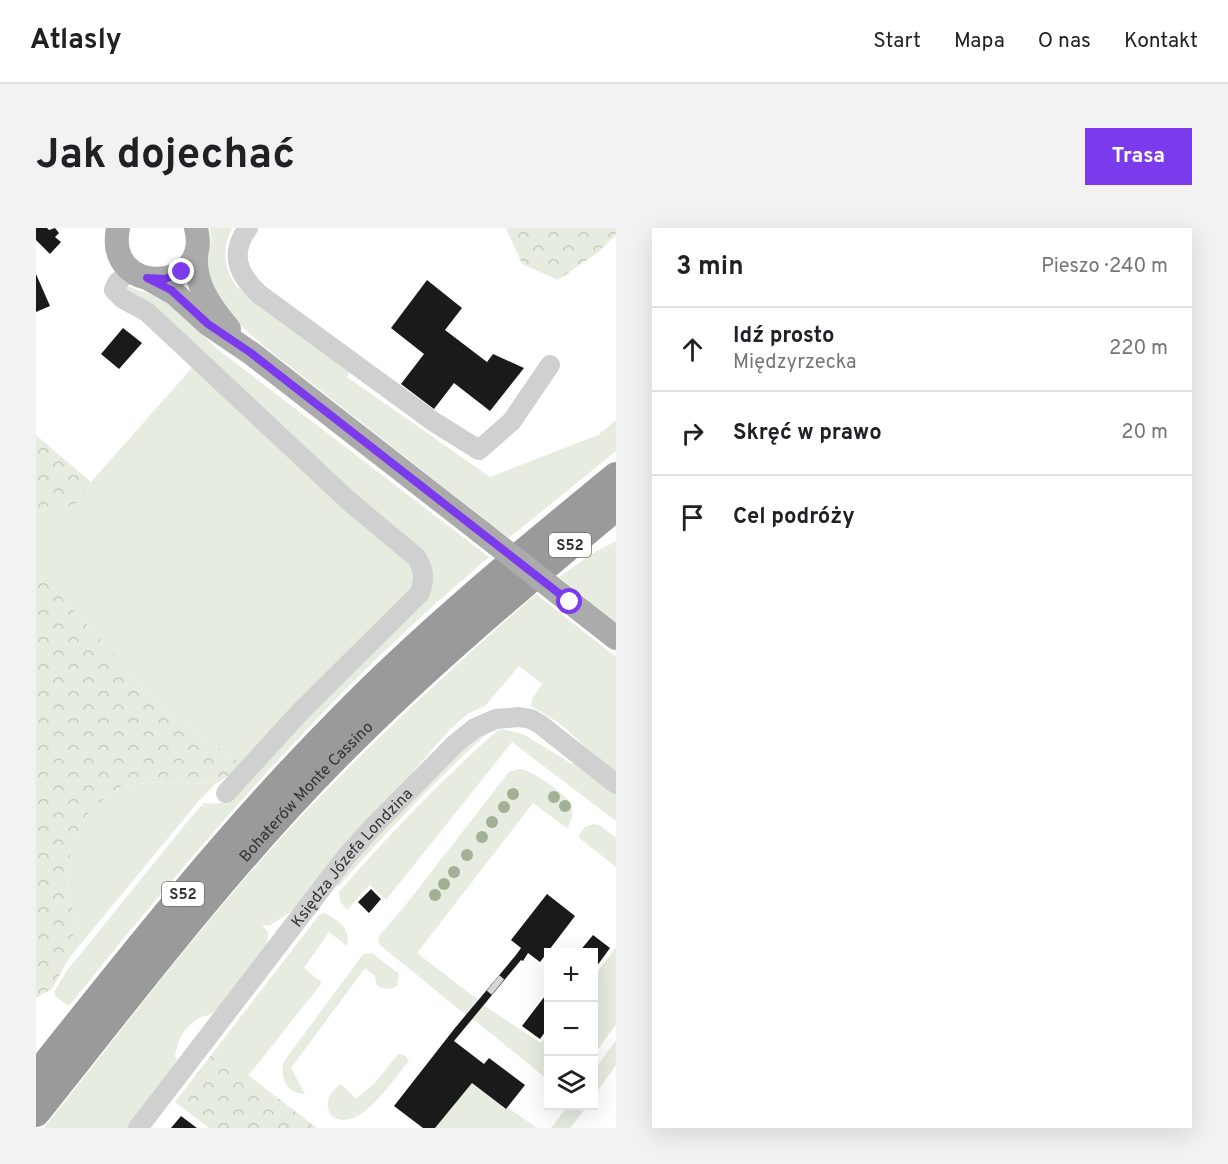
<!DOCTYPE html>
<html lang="pl">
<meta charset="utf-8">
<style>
body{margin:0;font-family:Overpass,sans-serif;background:#f2f2f2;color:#202124}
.controls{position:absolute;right:18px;bottom:18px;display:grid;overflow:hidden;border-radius:0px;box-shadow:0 6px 24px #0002}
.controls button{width:54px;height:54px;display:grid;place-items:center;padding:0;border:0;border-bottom:2px solid #e0e0e0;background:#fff;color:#202124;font:30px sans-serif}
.stop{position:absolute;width:18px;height:18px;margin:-14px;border:4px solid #7c3aed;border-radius:50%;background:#fff}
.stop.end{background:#7c3aed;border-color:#fff;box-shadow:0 2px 6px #0008}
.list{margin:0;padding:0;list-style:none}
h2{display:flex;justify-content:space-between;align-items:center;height:78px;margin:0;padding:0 24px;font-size:26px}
h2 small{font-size:20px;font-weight:400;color:#757577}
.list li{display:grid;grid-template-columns:39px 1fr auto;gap:18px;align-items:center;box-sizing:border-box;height:84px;padding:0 24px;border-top:2px solid #e0e0e0}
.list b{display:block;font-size:22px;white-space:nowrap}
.list p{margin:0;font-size:20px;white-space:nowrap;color:#757577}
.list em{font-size:20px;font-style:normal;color:#757577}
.icon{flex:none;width:33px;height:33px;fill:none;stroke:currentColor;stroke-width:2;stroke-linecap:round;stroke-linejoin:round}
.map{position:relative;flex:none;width:580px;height:900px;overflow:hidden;border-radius:0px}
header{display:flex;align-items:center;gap:36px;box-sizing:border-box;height:84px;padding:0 30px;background:#fff;border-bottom:2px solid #e0e0e0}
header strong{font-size:28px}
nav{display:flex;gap:33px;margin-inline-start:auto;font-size:21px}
.intro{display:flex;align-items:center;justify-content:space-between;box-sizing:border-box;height:144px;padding:0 36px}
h1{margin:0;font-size:42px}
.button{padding:15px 27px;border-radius:0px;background:#7c3aed;color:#fff;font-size:21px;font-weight:700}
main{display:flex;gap:36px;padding:0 36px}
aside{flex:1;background:#fff;border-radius:0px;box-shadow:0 6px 24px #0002}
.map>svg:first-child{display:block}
.green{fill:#e6ecdf}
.forest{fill:url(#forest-crowns)}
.building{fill:#1a1a1a}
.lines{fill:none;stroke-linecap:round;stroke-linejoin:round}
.minor-tunnel{stroke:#d6d6d6;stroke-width:20;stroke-dasharray:20 10;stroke-linecap:butt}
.minor{stroke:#d0d0d0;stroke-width:20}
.major{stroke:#ababab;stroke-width:24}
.highway{stroke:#9a9a9a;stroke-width:28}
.major-bridge{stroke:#ababab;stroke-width:24}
.tree{fill:#a2b095}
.route{stroke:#7c3aed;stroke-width:8}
.labels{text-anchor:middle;stroke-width:6;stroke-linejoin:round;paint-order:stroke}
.shield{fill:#fff;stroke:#707070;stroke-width:1.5}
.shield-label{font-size:15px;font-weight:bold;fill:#333}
.street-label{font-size:16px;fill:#333;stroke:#fff}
</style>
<header>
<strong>Atlasly</strong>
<nav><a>Start</a><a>Mapa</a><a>O nas</a><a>Kontakt</a></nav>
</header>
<div class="intro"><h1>Jak dojechać</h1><a class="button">Trasa</a></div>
<main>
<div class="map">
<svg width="580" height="900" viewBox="0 0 580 900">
<defs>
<pattern id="forest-crowns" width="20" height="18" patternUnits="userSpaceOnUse" patternTransform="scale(1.5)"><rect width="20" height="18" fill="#e6ecdf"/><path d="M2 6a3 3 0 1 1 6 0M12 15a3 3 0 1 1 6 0" fill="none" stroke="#c6cbc0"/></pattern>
</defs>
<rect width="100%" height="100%" fill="#fff"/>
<!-- green -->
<path class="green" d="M174 0H196C186 21 187 40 201 59L314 144 311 149 454 249 562 207 580 192V223L473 310 229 119 190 84 172 51 170 36 175 12Z
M91 58 130 72 180 120 453 329C293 464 163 616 33 778L20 769 18 764 30 744 156 588 168 575 178 576 188 574 392 354 89 60Z
M161 134 374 332 381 357 208 538 133 485 14 357 0 352V284L14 278H38L55 254Z
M580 313V395L523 349 556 326Z
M500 366 580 429V546L523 495 495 478 496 471 506 456 483 438 449 478 432 486 414 501 259 681 233 698 226 697 232 704C232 708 231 714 230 718 226 729 185 780 175 786 171 788 166 788 162 791 148 799 141 813 139 829L141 831 121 865 94 900H8C73 818 136 735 205 655 295 551 396 457 500 366Z
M466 501 487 506 536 536 538 534 580 566V593L476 514 350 672 334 657 311 682 304 673 303 664C353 607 404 553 461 503Z
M454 503C399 552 350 605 301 660L302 654C326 623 353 595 380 567 403 544 425 520 454 503Z
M484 541C495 542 531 566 535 577 538 585 536 593 531 600L497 575 381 725 442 772 430 787 344 717 342 712 343 708 368 679 473 544Z
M131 554 179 556 161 575 33 730 39 697 32 657 35 617 55 581 87 557Z
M558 596 563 597 580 610V639L542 609 549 599Z
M289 685C303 693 315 700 311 718L293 704 268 740 285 754V756L212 848 179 822 284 686Z
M580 719V796L558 827V748Z
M336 725 363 746 361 758 355 761 345 760 340 756 339 748 329 740 255 840 269 866C251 867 242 847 249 832L325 729 328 726Z
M447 777 505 815 512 806V852L436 790Z
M580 812V837L558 868V842Z
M362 826 368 827 373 833C358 850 338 882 317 890 289 900 283 869 305 856L320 871 339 855Z
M436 855 469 881 471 879 501 900H399Z
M532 878H551L534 900H515Z"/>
<!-- forest -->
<path class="forest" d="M470 0H580V7L561 25 522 52 486 36Z
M0 207 55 254 38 278H14L0 284Z
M0 352 14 357 133 485 208 538 179 556 131 554 87 557 55 581 35 617 32 657 39 697 33 730 16 761 0 770Z
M179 822 281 900H173L139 874Z"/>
<!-- building -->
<path class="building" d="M0 0H11L13 2 19 0 23 5 19 9 25 14 14 26 0 12Z
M0 46 14 78 0 84Z
M391 52 426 80 409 102 451 134 457 126 488 140 454 183 418 155 398 181 365 156 388 126 355 100Z
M87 100 106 115 83 141 65 126Z
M335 661 345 671 333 685 322 674Z
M511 666 539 688 504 734 492 725 487 733 485 732 418 813 448 836 453 830 489 857 470 881 436 855 399 900H387L358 878 419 800 480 727 485 720 475 712Z
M557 707 574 720 558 742V724H543Z
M512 764V800L504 811 486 798Z
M145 888 161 900H135Z"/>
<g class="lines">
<!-- minor-tunnel -->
<path class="minor-tunnel" d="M457 755 462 759"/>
<!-- minor -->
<g class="minor">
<path d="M212 0C193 26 202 46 223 66L398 194 443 222 476 193 514 137"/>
<path d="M94 42 81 55 78 62 87 71 111 84 314 274 380 329C388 341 389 351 384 365L265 483 190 565"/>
<path id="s1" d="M102 900 309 630 335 601 419 516 439 500 460 491 483 489 495 491 505 497 580 556"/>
</g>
<!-- major -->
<path class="major" d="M82 0C68 70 177 65 160 0
M161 21C155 53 174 78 193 101
M111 50 138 65 172 96 215 125 445 304
M534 374 580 410"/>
<!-- highway -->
<g class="highway">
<path d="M0 848C97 726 194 603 304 492 390 404 485 326 580 248"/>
<path id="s2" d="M0 885C95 766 188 643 295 534 385 442 482 361 580 279"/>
</g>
<!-- major-bridge -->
<path class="major-bridge" d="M445 304 534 374"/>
</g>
<!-- trees -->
<g class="tree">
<circle cx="477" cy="566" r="6"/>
<circle cx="518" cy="569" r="6"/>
<circle cx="529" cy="578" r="6"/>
<circle cx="468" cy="579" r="6"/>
<circle cx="456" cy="594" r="6"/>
<circle cx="446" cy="609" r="6"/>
<circle cx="431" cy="627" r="6"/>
<circle cx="418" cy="644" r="6"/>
<circle cx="408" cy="656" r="6"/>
<circle cx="399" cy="667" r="6"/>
</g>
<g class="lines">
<!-- route -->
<path class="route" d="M146 44 129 51 111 50 135 62 172 96 215 125 534 374"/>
</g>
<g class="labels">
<!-- shield labels -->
<g class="shield">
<rect x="513" y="305" width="42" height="24" rx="4.5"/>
<rect x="126" y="654" width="42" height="24" rx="4.5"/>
</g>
<g class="shield-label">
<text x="534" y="322">S52</text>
<text x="147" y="671">S52</text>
</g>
<!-- street labels -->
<g class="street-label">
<text dy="6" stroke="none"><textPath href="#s2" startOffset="420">Bohaterów Monte Cassino</textPath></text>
<text dy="6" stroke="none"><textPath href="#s1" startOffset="345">Księdza Józefa Londzina</textPath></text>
</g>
</g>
</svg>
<div class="controls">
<button>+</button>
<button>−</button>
<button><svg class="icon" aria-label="layers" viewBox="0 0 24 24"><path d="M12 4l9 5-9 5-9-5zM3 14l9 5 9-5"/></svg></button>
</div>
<div class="stop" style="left:534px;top:374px"></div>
<div class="stop end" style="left:146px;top:44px"></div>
</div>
<aside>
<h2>3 min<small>Pieszo · 240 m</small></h2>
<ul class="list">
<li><svg class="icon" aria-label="ahead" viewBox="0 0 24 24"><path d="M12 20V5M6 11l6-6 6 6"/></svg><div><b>Idź prosto</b><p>Międzyrzecka</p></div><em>220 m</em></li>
<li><svg class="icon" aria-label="right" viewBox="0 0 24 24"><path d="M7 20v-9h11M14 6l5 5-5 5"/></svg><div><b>Skręć w prawo</b></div><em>20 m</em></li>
<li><svg class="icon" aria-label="arrive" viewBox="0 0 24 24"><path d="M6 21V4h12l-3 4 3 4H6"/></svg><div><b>Cel podróży</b></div></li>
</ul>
</aside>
</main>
